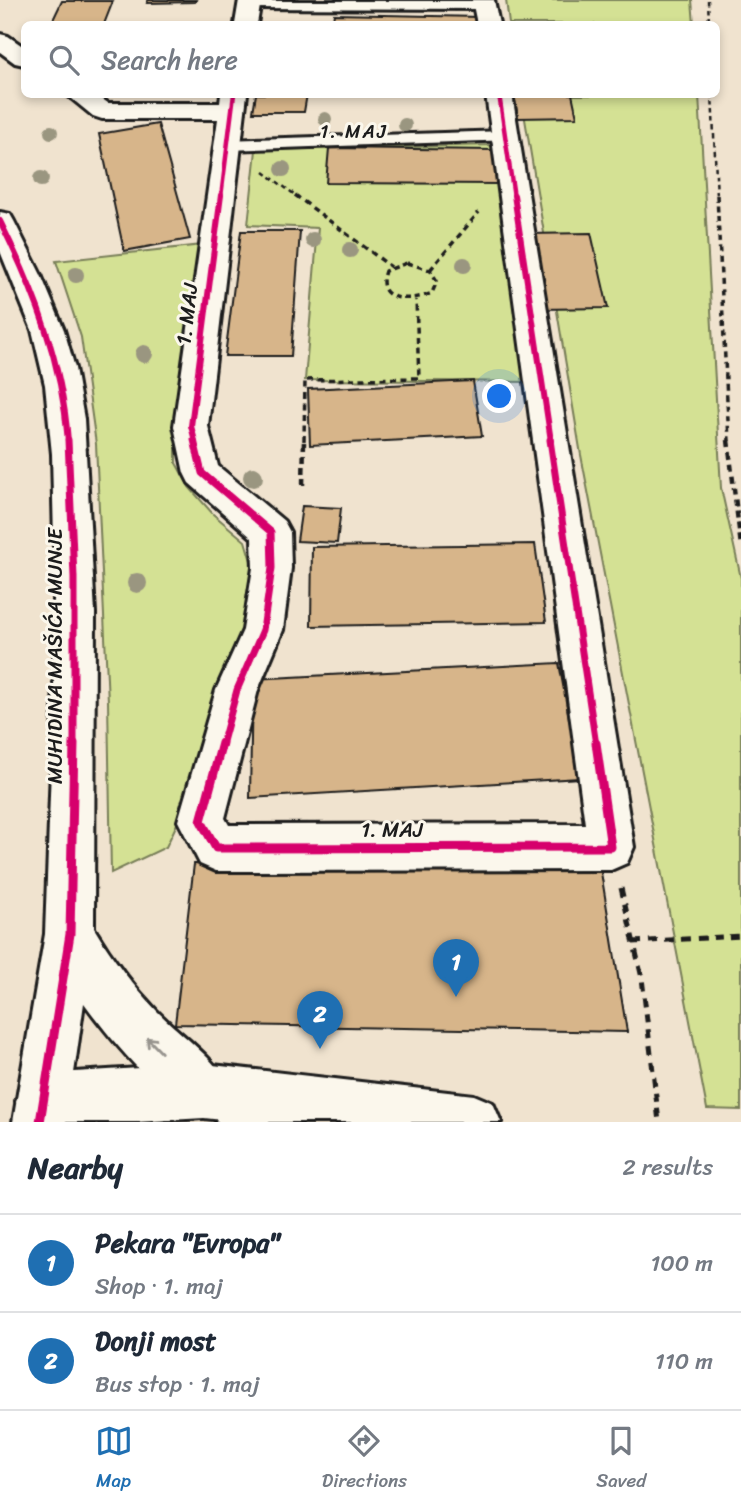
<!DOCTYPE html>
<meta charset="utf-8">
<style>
body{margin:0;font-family:Sriracha,sans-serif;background:#f6f6f7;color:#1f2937}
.you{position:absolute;left:500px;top:397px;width:24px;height:24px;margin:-18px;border:5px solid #fff;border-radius:50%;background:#1a73e8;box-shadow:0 0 0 10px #1a73e833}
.badge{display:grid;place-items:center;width:46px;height:46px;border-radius:50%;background:#1f6fb2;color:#fff;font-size:23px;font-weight:700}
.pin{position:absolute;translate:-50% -58px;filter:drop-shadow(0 2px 4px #0008)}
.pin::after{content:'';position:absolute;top:37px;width:24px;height:21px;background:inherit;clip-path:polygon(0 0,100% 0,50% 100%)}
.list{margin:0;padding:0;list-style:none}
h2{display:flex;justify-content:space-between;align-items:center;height:91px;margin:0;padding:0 28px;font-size:30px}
h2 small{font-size:23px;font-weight:400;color:#747a83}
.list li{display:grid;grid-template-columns:46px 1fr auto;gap:21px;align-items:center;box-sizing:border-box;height:98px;padding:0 28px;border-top:2px solid #e0e1e3}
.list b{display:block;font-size:26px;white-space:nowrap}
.list p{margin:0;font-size:23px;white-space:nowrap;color:#747a83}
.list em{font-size:23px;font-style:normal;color:#747a83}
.icon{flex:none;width:38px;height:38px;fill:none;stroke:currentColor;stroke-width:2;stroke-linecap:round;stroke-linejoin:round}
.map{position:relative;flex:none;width:741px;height:1122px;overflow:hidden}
.search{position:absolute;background:#fff;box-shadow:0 4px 10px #0003;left:21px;right:21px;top:21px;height:77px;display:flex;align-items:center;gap:18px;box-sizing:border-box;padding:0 24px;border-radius:10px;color:#747a83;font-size:26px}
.sheet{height:287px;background:#fff}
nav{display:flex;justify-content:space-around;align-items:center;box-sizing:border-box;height:98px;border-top:2px solid #e0e1e3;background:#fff;font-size:19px;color:#747a83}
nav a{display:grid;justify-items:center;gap:4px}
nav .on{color:#1f6fb2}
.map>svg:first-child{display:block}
.green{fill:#d4e194;stroke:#787e58;stroke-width:2}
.building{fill:#d7b58a;stroke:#1c1c1c;stroke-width:2}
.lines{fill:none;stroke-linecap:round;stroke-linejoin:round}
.service-casing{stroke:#1c1c1c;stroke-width:6}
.minor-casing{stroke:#1c1c1c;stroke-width:6}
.secondary-casing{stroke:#1c1c1c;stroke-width:6}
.primary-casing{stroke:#1c1c1c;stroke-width:6}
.path-far3{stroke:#1c1c1c;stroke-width:2.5;stroke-dasharray:4.5 3.5;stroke-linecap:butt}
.path-far2{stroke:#1c1c1c;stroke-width:3.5;stroke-dasharray:6 4.5;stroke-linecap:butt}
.path-far1{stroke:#1c1c1c;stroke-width:4.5;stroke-dasharray:7 5;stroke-linecap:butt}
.path{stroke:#1c1c1c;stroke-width:5;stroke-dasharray:9 7;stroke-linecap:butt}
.service{fill:#fbf7ec;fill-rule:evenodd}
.minor{fill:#fbf7ec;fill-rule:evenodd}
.secondary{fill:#fbf7ec;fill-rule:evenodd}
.primary{fill:#fbf7ec;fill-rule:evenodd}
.cycleway-far3-casing{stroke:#fbf7ec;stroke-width:7}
.cycleway-far2-casing{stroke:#fbf7ec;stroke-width:10}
.cycleway-far1-casing{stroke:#fbf7ec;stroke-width:11}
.cycleway-casing{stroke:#fbf7ec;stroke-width:13}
.cycleway-far3{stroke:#d6006c;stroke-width:4.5}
.cycleway-far2{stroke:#d6006c;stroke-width:6}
.cycleway-far1{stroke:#d6006c;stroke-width:7}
.cycleway{stroke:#d6006c;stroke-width:9}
.tree{fill:#9a9680}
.oneway{stroke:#97948e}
.labels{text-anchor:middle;stroke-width:6;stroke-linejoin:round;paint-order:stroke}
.far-neighbourhood-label{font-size:19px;letter-spacing:2px;fill:#1c1c1c;stroke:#fbf7ec}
.street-label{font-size:21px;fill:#1c1c1c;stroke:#fbf7ec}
</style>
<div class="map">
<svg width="741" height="1122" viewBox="0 0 741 1122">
<rect width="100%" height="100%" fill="#f0e3cf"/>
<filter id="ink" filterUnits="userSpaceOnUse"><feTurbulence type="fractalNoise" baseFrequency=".0143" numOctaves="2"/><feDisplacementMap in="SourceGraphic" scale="14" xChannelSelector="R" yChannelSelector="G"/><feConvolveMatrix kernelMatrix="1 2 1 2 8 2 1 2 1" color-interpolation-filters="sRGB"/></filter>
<g filter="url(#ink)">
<!-- green -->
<path class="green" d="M506 0H692L694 24H509Z
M521 95H699L721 488 741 578V1110L707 1109 581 455Z
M497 145 534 382 305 380 318 228 248 225 256 150Z
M203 245 176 438V463L189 487 213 514 245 541 255 574 254 616 194 788 166 847 111 873 108 701 96 444 81 337 56 261Z"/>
<!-- building -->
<path class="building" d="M148 0H196L195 2 147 3Z
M62 1H113L104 24H51Z
M334 14 480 17 481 24H332Z
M256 94H307L304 112H253Z
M514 94H572L577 117 518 118Z
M158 124 190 239 124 251 99 134Z
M329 148 496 150 500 184 326 183Z
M241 231H300L291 356H225Z
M591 233 608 308 539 309 527 234Z
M473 381 482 436 310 445 308 389Z
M302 506 341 508 337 543 297 541Z
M535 544 546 622 311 626 312 547Z
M559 663 580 778 250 798 252 679Z
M194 864 600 866 627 1032 175 1024Z"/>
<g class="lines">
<!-- service casing -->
<g class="service-casing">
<path id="service" d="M249 1H484L491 5 484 9 244 8 242 5 244 2Z
M506 131 512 132 514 136 512 140 226 150 217 145 226 140Z"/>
</g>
<!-- minor casing -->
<g class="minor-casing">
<path id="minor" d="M239 0H261L257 24H235Z
M472 0H494L499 24H477Z
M0 34 8 36 24 47V65L15 63 0 52Z
M66 94H95L108 103H220L221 94H247L208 426 218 466 284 521 290 532 291 568 283 630 258 690 225 818 229 825 585 824 486 94H512L634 847 627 863 611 870 216 871 200 864 178 821 216 690 243 630 253 568 252 538 189 483 184 473 174 426 218 119H102L93 116Z"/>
</g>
<!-- secondary casing -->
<g class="secondary-casing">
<path id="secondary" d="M204 1064 474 1095 493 1103 501 1122H241L204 1118 136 1122H29L24 1120 16 1101 24 1082 43 1074Z"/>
</g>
<!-- primary casing -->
<g class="primary-casing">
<path id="primary" d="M0 212 10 214 14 221 41 275 64 330 75 368 84 419 95 613 94 928C112 958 133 986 157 1011 182 1037 217 1058 231 1091L227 1101 256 1082 275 1074 294 1082 302 1101 291 1122H216L220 1111 204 1118C159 1099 113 1042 84 1003L67 1122H13L45 934 54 684V541L52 454 45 385 32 330 0 251Z"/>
</g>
<!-- path-far3 -->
<path class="path-far3" d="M708 0 709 24
M712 94 717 197
M264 172 298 197"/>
<!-- path-far2 -->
<path class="path-far2" d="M295 195 391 267
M717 195 729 441
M407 263 430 270 437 281 432 293C412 301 374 304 385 271Z
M430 270 479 212
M304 441 305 380 419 378 416 300"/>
<!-- path-far1 -->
<path class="path-far1" d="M728 440 741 546
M303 485 304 440"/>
<!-- path -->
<path class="path" d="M621 888 642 978 659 1122
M633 942 741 936"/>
<!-- service -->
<use href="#service" class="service"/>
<!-- minor -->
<use href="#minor" class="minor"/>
<!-- secondary -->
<use href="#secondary" class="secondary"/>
<!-- primary -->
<use href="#primary" class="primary"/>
<!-- cycleway-far3 casing -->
<g class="cycleway-far3-casing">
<path id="cycleway-far3" d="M499 94 514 197
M221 197 234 94"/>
</g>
<!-- cycleway-far2 casing -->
<g class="cycleway-far2-casing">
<path id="cycleway-far2" d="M514 195 551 441
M0 221C35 292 62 361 68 441
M195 441 191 426 221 195"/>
</g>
<!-- cycleway-far1 casing -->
<g class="cycleway-far1-casing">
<path id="cycleway-far1" d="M68 440 74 577V745
M194 440 202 473 271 532 272 568 263 630 237 690 222 745
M550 440 596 745"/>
</g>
<!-- cycleway casing -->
<g class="cycleway-casing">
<path id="cycleway" d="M222 743 201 821 216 848 611 847 596 743
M40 1122 70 934 74 743"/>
</g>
<!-- cycleway-far3 -->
<use href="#cycleway-far3" class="cycleway-far3"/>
<!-- cycleway-far2 -->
<use href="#cycleway-far2" class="cycleway-far2"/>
<!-- cycleway-far1 -->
<use href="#cycleway-far1" class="cycleway-far1"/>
<!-- cycleway -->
<use href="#cycleway" class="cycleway"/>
</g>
<!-- trees -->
<g class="tree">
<circle cx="325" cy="119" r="7"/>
<circle cx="405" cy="125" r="7"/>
<circle cx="51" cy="132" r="7"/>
<circle cx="283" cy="169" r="8"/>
<circle cx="41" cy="179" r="8"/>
<circle cx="313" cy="240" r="8"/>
<circle cx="350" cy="250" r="8"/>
<circle cx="464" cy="265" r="8"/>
<circle cx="76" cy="275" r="8"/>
<circle cx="144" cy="354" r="9"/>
<circle cx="253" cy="477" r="10"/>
<circle cx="137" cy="583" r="10"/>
</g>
<!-- one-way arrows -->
<defs><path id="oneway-shaft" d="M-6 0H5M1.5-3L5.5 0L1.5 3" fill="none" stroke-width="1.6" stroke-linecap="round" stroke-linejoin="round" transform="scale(1.75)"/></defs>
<use class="oneway" href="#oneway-shaft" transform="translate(154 1045) rotate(-134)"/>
</g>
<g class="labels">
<!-- far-neighbourhood labels -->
<g class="far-neighbourhood-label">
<text x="354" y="138">1. MAJ</text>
</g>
<!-- street labels -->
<g class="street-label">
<text transform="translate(187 314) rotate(-83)" y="7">1. MAJ</text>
<text transform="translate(55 656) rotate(-90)" y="7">MUHIDINA MAŠIĆA MUNJE</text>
<text x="392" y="837">1. MAJ</text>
</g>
</g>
</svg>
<div class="you"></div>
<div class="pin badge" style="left:456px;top:997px">1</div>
<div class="pin badge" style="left:320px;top:1049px">2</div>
<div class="search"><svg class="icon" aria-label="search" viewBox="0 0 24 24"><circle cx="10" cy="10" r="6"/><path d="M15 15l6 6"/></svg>Search here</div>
</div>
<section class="sheet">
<h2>Nearby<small>2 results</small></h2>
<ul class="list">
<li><span class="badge">1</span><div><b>Pekara &quot;Evropa&quot;</b><p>Shop · 1. maj</p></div><em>100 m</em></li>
<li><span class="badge">2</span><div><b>Donji most</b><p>Bus stop · 1. maj</p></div><em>110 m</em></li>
</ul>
</section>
<nav>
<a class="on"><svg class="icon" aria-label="map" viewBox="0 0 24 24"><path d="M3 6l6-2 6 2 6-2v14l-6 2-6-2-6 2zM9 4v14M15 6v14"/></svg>Map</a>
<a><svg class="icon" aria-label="directions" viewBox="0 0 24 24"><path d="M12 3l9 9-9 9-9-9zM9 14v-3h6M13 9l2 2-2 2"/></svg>Directions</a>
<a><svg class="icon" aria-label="saved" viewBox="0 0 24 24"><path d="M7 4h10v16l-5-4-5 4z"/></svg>Saved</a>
</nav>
